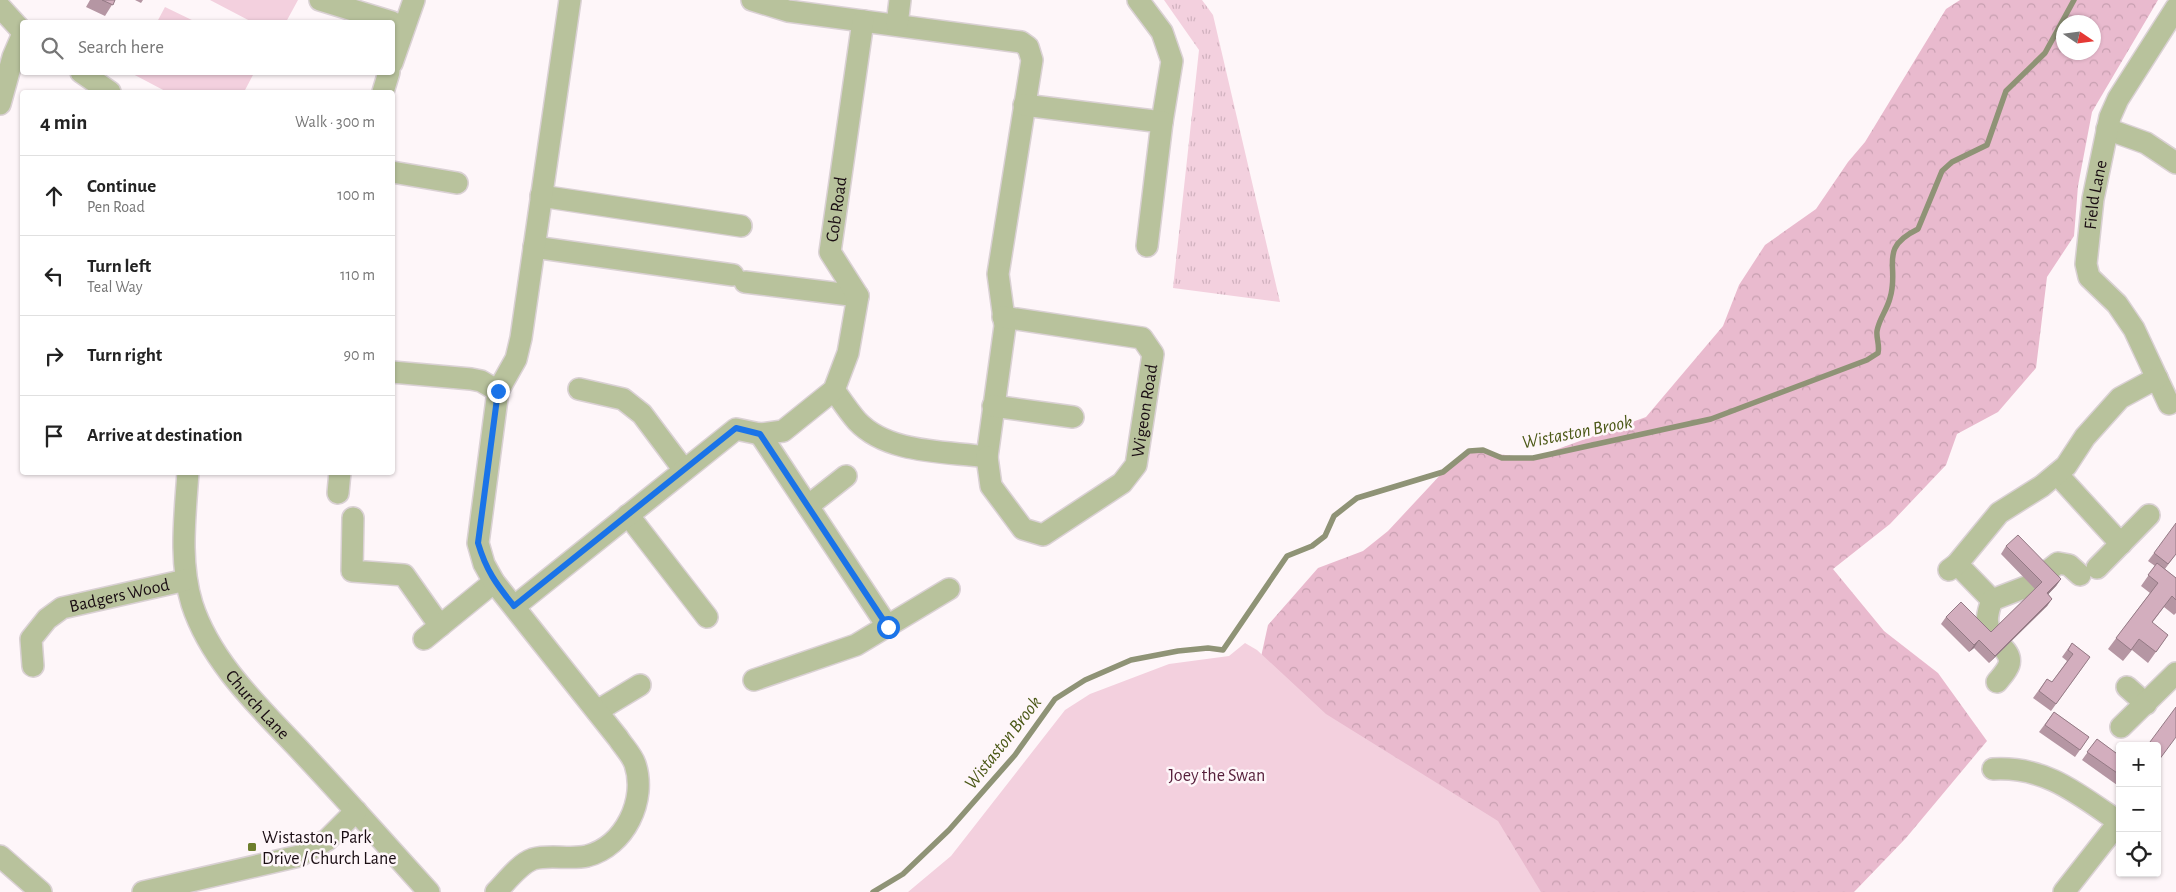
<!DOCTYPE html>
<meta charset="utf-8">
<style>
body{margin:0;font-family:"Alegreya Sans",sans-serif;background:#f2f2f2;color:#222}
.controls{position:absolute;right:15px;bottom:15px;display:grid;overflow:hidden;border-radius:5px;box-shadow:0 1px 4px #0004}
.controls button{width:45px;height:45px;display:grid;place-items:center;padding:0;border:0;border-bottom:1px solid #e0e0e0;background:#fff;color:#222;font:25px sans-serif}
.compass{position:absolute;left:2056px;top:15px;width:45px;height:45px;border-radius:50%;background:#fff;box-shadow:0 1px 4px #0004;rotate:103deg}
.stop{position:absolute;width:15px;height:15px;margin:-11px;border:4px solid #1a73e8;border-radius:50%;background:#fff}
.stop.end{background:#1a73e8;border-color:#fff;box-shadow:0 1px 5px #0008}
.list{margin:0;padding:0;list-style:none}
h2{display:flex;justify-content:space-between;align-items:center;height:65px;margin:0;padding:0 20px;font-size:21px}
h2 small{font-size:16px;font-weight:400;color:#767676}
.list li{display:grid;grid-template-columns:32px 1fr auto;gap:15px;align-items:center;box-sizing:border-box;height:80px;padding:0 20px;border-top:1px solid #e0e0e0}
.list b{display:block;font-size:19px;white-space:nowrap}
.list p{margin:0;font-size:16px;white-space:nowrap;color:#767676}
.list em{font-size:16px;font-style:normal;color:#767676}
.icon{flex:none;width:28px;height:28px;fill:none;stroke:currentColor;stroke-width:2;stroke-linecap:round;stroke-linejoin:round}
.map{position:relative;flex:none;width:2176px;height:892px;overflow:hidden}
.search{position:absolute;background:#fff;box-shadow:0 1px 4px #0004;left:20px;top:20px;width:375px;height:55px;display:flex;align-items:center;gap:12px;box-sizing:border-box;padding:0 18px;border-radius:5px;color:#767676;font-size:19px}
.panel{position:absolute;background:#fff;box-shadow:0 1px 4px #0004;left:20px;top:90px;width:375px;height:385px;border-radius:5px}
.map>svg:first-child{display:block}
.grass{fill:url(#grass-tufts)}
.forest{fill:url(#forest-crowns);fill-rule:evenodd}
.park{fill:#f3d0de}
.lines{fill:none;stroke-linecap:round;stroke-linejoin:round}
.stream{stroke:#8f9376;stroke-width:5.5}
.minor-casing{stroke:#dad1d4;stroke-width:24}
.minor{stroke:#b8c29c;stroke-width:21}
.wall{fill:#b596a3}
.shaded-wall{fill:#947a85}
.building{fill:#d3aebe;stroke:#947a85}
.route{stroke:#1a73e8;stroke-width:6}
.poi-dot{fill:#6d7e2d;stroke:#fef6f9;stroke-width:2}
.labels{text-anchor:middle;stroke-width:5;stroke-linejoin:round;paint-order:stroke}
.street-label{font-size:18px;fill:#1a0d13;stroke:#fef6f9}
.park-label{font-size:18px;fill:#551e3a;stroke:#fef6f9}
.poi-label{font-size:18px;fill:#1a0d13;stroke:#fef6f9;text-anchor:start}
.water-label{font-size:19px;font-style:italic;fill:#4b5816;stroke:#fef6f9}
</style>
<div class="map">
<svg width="2176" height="892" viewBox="0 0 2176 892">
<defs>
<pattern id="grass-tufts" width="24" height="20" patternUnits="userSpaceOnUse" patternTransform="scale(1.25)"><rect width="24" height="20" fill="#f3d0de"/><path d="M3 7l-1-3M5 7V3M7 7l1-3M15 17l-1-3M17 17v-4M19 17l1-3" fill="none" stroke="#d0b1be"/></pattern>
<pattern id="forest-crowns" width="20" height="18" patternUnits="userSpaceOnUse" patternTransform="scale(1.25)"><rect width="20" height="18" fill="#e9bace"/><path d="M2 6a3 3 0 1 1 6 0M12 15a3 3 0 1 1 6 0" fill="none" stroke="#c79fb0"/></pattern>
</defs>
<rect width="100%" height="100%" fill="#fef6f9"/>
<!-- grass -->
<path class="grass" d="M1164 0H1202L1213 15 1280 302 1173 288 1199 50Z"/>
<!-- forest -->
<path class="forest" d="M1960 0H2158L2092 112 2078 186 2074 236 2047 277 2036 368 1998 412 1957 434 1946 465 1890 524 1833 569 1884 631 1938 673 1987 741 1906 838 1854 892H1410L1250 707 1268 625 1318 568 1363 551 1388 531 1443 472 1469 451 1533 458 1646 417 1723 326 1739 285 1765 245 1816 209 1848 162 1865 142 1946 9ZM2064 22H2094V52H2064Z"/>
<!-- park -->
<path class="park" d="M210 0H298L286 22H252Z
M165 7 196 22H157Z
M131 73V72L254 73 244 92H167Z
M1245 643 1257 650 1326 714 1498 821 1541 892H908L951 856 1065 710 1090 694 1169 664 1229 656Z"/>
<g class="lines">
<!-- stream -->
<path class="stream" d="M873 892 903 874 949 830 1015 755 1055 699 1085 680 1131 660 1178 651 1208 648 1223 650 1287 556 1312 546 1325 536 1334 516 1357 498 1443 472 1469 451 1483 450 1502 458H1533L1711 419 1867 360 1878 353C1880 345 1876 338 1877 331 1879 319 1887 310 1890 298 1900 266 1877 249 1918 229L1942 171 1952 162 1987 145 2006 91 2045 53 2074 0"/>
<!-- minor casing -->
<g class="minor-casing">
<g id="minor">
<path d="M320 0 392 22"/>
<path d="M752 0 788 11 1021 42 1028 47 1032 60 998 274 1005 326 987 457C945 451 888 454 857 421 849 412 841 400 834 390"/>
<path d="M1138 0 1162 32 1172 61 1162 122"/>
<path d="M0 7 22 31"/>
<path d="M897 25 900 0"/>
<path d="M392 63 414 0"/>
<path d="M81 72 110 92"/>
<path d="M383 92 389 72"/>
<path d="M0 104 13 57 22 36"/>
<path d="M1024 105 1162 122 1147 246"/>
<path d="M2107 129 2146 143 2176 163"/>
<path d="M392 172 457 183"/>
<path d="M541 196 741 226"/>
<path d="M534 247 733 275"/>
<path d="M745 282 858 296"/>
<path d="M392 372 471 379 481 381 498 391"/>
<path d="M579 389 623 399 642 414 684 470"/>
<path id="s1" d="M2169 404 2134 329 2117 304 2089 277 2086 264 2093 199 2110 117 2118 99 2176 8"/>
<path d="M993 406 1073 417"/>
<path d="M760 434 888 627"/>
<path id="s2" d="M987 457 991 486 1023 529 1043 535 1122 483 1136 465 1153 354 1142 338 1003 317"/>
<path id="s3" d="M188 472C185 516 179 562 192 604 212 666 266 713 309 760 350 804 389 848 429 892"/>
<path d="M2057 474 2121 544"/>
<path d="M338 493 340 472"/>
<path d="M808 506 846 476"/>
<path d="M628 515 707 617"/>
<path d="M353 518 352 571 404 575 440 626"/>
<path d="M1957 564 1992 600"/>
<path d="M2097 568 2149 515"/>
<path d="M1949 570 1957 564 1999 513 2042 486 2066 466 2085 437 2120 398 2157 378"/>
<path d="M2044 574 2058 563 2069 565 2080 575"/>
<path id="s4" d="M515 606 736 429 760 434 783 431 834 390 848 353 858 296 830 252 863 21"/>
<path d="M1992 634C1984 624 1988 611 1992 600L2031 585"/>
<path d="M424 639 494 582"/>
<path id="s5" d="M33 666 31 639 47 619 62 608 186 580"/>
<path d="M754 680 856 645 949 589"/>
<path d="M1997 682C2006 671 2016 662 2004 649"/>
<path d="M2127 687 2146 704"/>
<path d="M597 711 640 685"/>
<path d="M2121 727 2176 673"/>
<path d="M1993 769C2045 766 2077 793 2119 822L2064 892"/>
<path d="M0 856 41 892"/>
<path d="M143 892 299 856 327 840 356 811"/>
<path d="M496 892C506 882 519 864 533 859 550 854 570 860 587 856 625 846 647 800 635 764 632 755 623 746 618 738L494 582 484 564 478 543 498 391 516 359 521 338 570 0"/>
</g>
</g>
<!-- minor -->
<use href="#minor" class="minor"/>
</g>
<!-- wall -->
<path class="wall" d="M90 0H115L105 16 86 7Z
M135 0H143L141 3Z
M2006 546 2061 579 2056 586 2048 594 2052 599 2047 606 1989 663 1974 648 1969 652 1941 624 1946 617 1991 632 2035 589 2001 554Z
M2154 553 2176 554 2165 569 2176 578V613L2174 615 2164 607 2152 623 2168 635 2148 663 2132 650 2123 661 2108 649 2150 593 2141 586 2155 566 2148 561Z
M2072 643 2090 657 2051 711 2033 698 2047 679 2052 682 2067 661 2062 657Z
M2054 712 2089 737 2075 757 2039 732Z
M2097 739 2120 756V782L2117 785 2082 760Z"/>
<!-- shaded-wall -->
<path class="shaded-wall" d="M2061 579 2056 586 2042 601 2047 593Z
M2052 599 2047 606 1989 663 1995 656Z
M1979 640 1974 648 1969 652 1974 645Z"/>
<!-- building -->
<path class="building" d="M102 0H115L113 5Z
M2176 523V554L2168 564 2154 553Z
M2018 535 2061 579 2047 593 2052 599 1995 656 1979 640 1974 645 1946 617 1961 602 1991 632 2042 582 2006 546Z
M2157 563 2176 578V600L2172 596 2152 622 2168 635 2156 652 2139 639 2131 650 2116 638 2158 583 2148 575Z
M2072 643 2090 657 2056 704 2039 691 2047 679 2052 682 2073 654 2068 650Z
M2176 707V737L2159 760 2157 759V746H2147Z
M2054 712 2089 737 2080 750 2045 725Z
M2097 739 2120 756V775L2087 752Z"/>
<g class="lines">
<!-- route -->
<path class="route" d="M498 391 478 543C486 570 496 584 514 606L736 428 760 434 888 627"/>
</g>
<!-- markers -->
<rect class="poi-dot" x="247" y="842" width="10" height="10" rx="2.5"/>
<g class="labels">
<!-- street labels -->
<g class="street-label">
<text dy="6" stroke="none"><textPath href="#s1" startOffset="235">Field Lane</textPath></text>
<text dy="6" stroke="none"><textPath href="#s4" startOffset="589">Cob Road</textPath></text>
<text dy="6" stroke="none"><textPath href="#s2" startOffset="276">Wigeon Road</textPath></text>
<text dy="6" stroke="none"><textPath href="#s5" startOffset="130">Badgers Wood</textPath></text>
<text dy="6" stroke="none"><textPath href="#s3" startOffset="254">Church Lane</textPath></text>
</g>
<!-- park labels -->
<g class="park-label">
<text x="1217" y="781">Joey the Swan</text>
</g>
<!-- poi labels -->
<g class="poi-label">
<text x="262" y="843">Wistaston, Park<tspan x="262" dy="21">Drive / Church Lane</tspan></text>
</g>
<!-- water labels -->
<g class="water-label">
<text transform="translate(1577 431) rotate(-11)" y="7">Wistaston Brook</text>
<text transform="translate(1002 742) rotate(-52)" y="7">Wistaston Brook</text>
</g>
</g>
</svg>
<div class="controls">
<button>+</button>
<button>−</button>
<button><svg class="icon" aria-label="locate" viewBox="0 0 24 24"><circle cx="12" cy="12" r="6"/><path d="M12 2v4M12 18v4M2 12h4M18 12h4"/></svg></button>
</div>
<svg class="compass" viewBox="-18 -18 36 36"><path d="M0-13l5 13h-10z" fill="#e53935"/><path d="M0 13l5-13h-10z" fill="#767676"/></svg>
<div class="stop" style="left:888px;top:627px"></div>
<div class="stop end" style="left:498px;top:391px"></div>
<div class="search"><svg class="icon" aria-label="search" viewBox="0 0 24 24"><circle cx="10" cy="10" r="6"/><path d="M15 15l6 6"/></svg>Search here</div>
<section class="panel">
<h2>4 min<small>Walk · 300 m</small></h2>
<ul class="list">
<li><svg class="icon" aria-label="ahead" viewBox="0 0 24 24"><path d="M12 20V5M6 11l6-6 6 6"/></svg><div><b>Continue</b><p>Pen Road</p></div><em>100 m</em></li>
<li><svg class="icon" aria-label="left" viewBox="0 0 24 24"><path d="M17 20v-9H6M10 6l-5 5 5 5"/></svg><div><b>Turn left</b><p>Teal Way</p></div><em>110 m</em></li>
<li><svg class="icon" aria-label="right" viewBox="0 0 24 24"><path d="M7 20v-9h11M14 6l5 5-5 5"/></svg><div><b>Turn right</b></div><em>90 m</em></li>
<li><svg class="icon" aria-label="arrive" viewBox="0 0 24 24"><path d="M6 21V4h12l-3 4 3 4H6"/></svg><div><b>Arrive at destination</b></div></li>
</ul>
</section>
</div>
